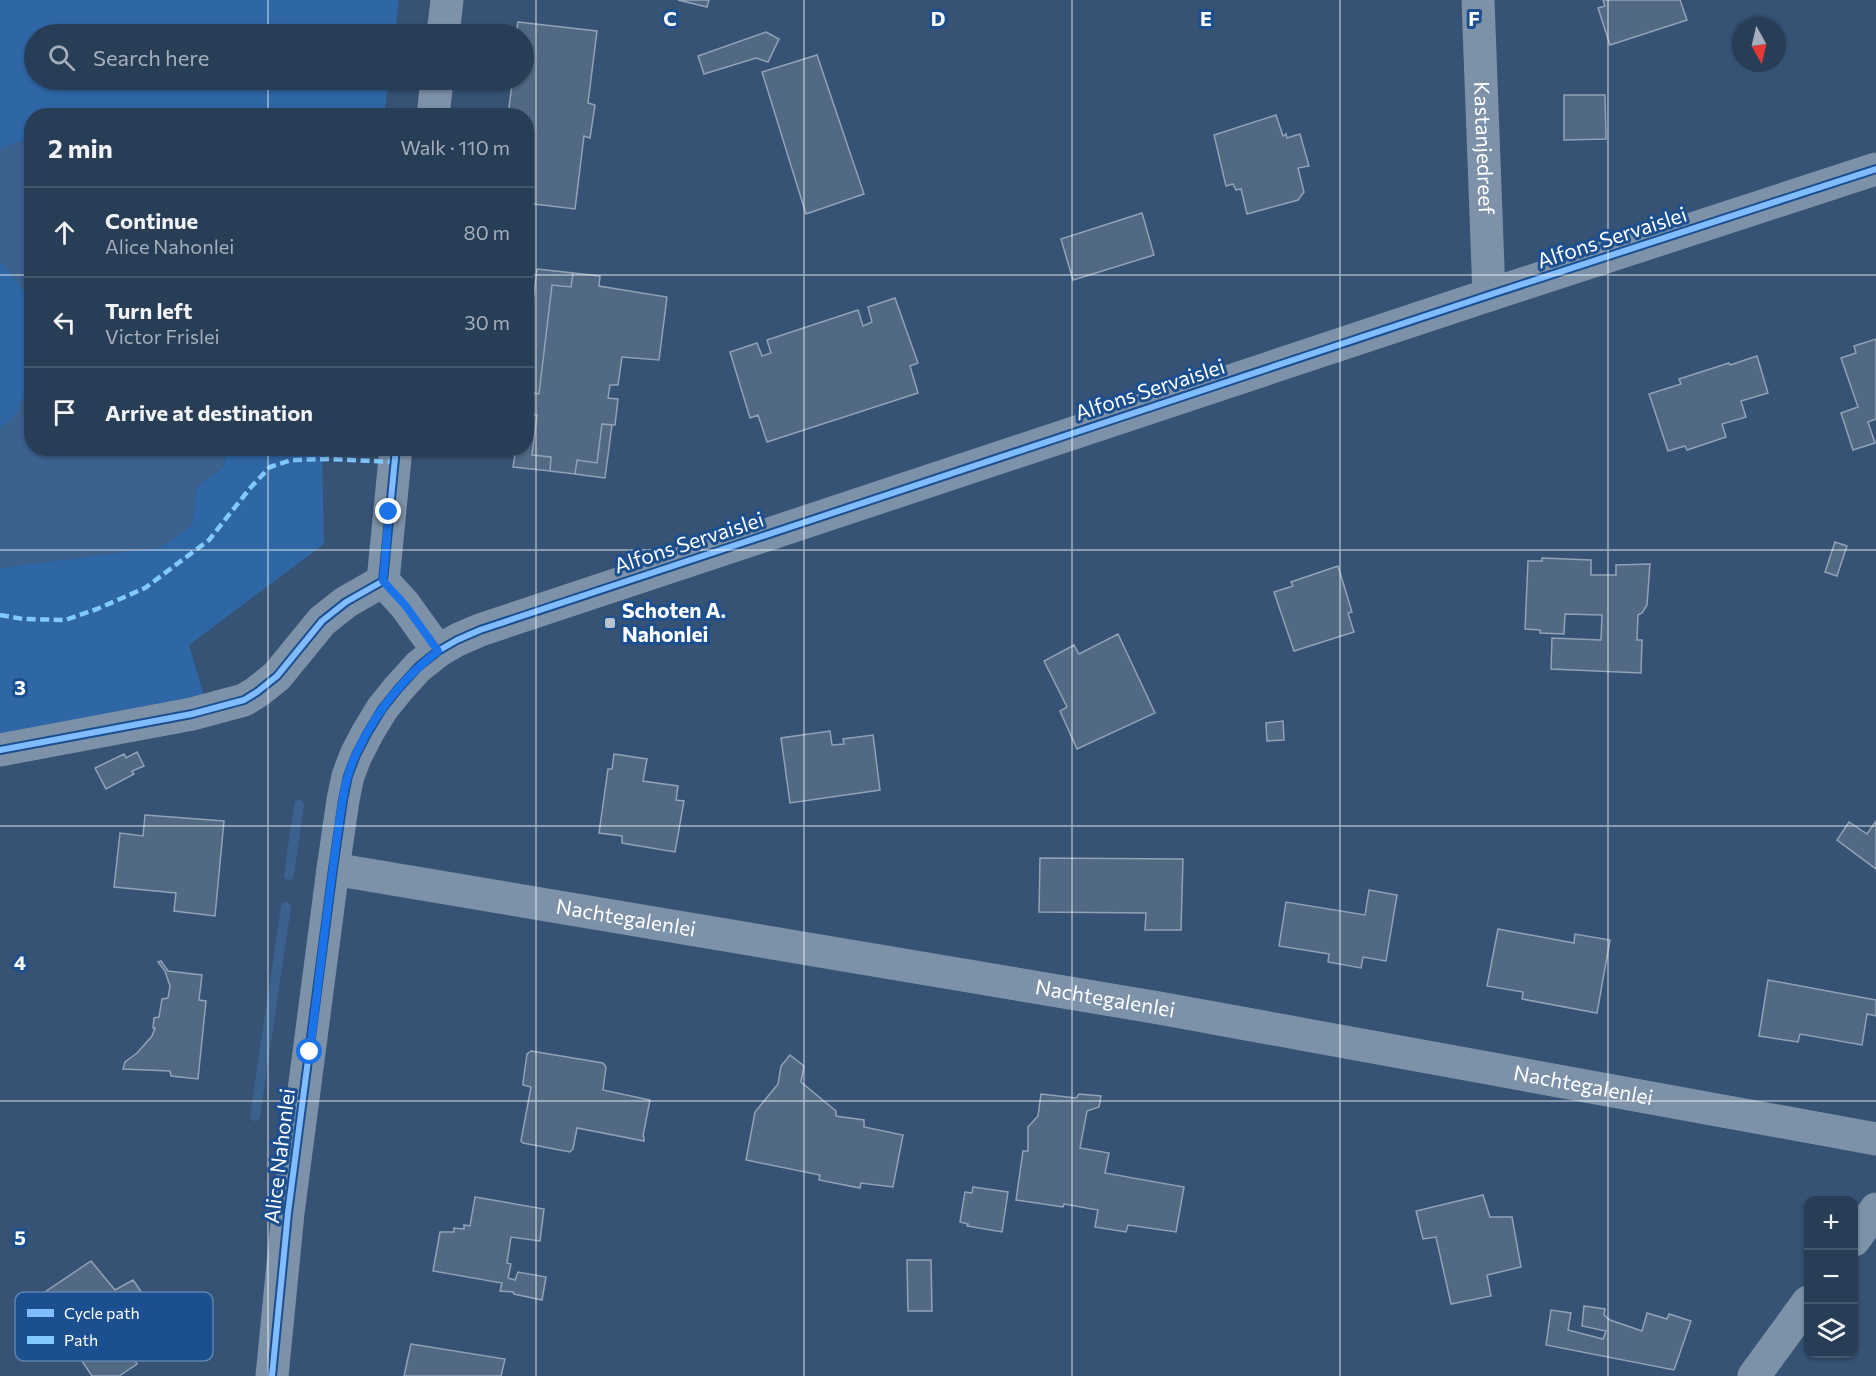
<!DOCTYPE html>
<meta charset="utf-8">
<style>
body{margin:0;font-family:Commissioner,sans-serif;background:#30455d;color:#f1f3f6}
.controls{position:absolute;right:18px;bottom:18px;display:grid;overflow:hidden;border-radius:12px;box-shadow:0 2px 4px #0004}
.controls button{width:54px;height:54px;display:grid;place-items:center;padding:0;border:0;border-bottom:2px solid #44576d;background:#283e57;color:#f1f3f6;font:30px sans-serif}
.compass{position:absolute;left:1732px;top:18px;width:54px;height:54px;border-radius:50%;background:#283e57;box-shadow:0 2px 4px #0004;rotate:172deg}
.stop{position:absolute;width:18px;height:18px;margin:-14px;border:4px solid #1a73e8;border-radius:50%;background:#fff}
.stop.end{background:#1a73e8;border-color:#fff;box-shadow:0 2px 6px #0008}
.list{margin:0;padding:0;list-style:none}
h2{display:flex;justify-content:space-between;align-items:center;height:78px;margin:0;padding:0 24px;font-size:26px}
h2 small{font-size:20px;font-weight:400;color:#a5aeba}
.list li{display:grid;grid-template-columns:39px 1fr auto;gap:18px;align-items:center;box-sizing:border-box;height:90px;padding:0 24px;border-top:2px solid #44576d}
.list b{display:block;font-size:22px;white-space:nowrap}
.list p{margin:0;font-size:20px;white-space:nowrap;color:#a5aeba}
.list em{font-size:20px;font-style:normal;color:#a5aeba}
.icon{flex:none;width:33px;height:33px;fill:none;stroke:currentColor;stroke-width:2;stroke-linecap:round;stroke-linejoin:round}
.map{position:relative;flex:none;width:1876px;height:1376px;overflow:hidden}
.search{position:absolute;background:#283e57;box-shadow:0 2px 4px #0004;left:24px;top:24px;width:510px;height:66px;display:flex;align-items:center;gap:15px;box-sizing:border-box;padding:0 21px;border-radius:33px;color:#a5aeba;font-size:22px}
.panel{position:absolute;background:#283e57;box-shadow:0 2px 4px #0004;left:24px;top:108px;width:510px;height:348px;border-radius:24px}
.map>svg:first-child{display:block}
.green{fill:#2f66a5}
.water{fill:#3b618d}
.lines{fill:none;stroke-linecap:round;stroke-linejoin:round}
.stream{stroke:#3b618d;stroke-width:10}
.building{fill:#526984;stroke:#92a2b6;stroke-width:1.5}
.minor{stroke:#7d92a8;stroke-width:33}
.quiet{stroke:#80caff;stroke-width:4.5;stroke-dasharray:9 4.5;stroke-linecap:butt}
.cycleway-casing{stroke:#1b4f8f;stroke-width:10}
.cycleway{stroke:#80bcff;stroke-width:6}
.route{stroke:#1a73e8;stroke-width:8}
.grid{fill:none;stroke:#fff;stroke-width:1.5;stroke-opacity:0.55}
.poi-dot{fill:#b9c2ce;stroke:#1b4f8f;stroke-width:2}
.labels{text-anchor:middle;stroke-width:6;stroke-linejoin:round;paint-order:stroke}
.street-label{font-size:21px;fill:#fff;stroke:#1b4f8f}
.poi-label{font-size:21px;font-weight:bold;fill:#fff;stroke:#1b4f8f;text-anchor:start}
.key{fill:#1b4f8f;stroke:#5f84b1;stroke-width:1.5}
.key-label{font-size:16px;fill:#fff}
.grid-label{font-size:20px;text-anchor:middle;font-weight:bold;fill:#fff;stroke:#1b4f8f;stroke-width:6;stroke-linejoin:round;paint-order:stroke}
</style>
<div class="map">
<svg width="1876" height="1376" viewBox="0 0 1876 1376">
<rect width="100%" height="100%" fill="#365274"/>
<!-- green -->
<path class="green" d="M0 0H399L395 34H34V80H389L384 115 32 116 31 138 0 149Z
M0 262 6 266 29 299 32 317 31 377 18 412 0 429Z
M228 449H322L324 544 189 645 204 696 0 738V568L161 547 191 526 197 487 223 467Z"/>
<!-- water -->
<path class="water" d="M31 138H32L31 317 29 299 6 267 0 262V149Z
M31 377 32 448 228 449 223 467 197 487 191 526 161 547 0 568V429L18 412Z"/>
<g class="lines">
<!-- stream -->
<path class="stream" d="M289 875 299 805
M255 1116 286 907"/>
</g>
<!-- building -->
<path class="building" d="M678 0H709L707 7Z
M1603 0H1680L1687 20 1610 45 1598 8 1605 6Z
M518 22 597 31 588 103 595 105 590 138 584 136 575 209 526 203V116H508L512 83H516V80H524V34H516Z
M766 32 779 39 768 62 756 58 704 74 698 56Z
M817 55 864 194 806 214 762 72Z
M1564 95H1605L1606 139 1564 140Z
M1276 115 1283 136 1286 134 1287 138 1300 134 1309 166 1298 168 1304 192 1298 200 1247 214 1241 189 1236 190 1233 184 1226 186 1214 135Z
M1142 213 1154 255 1073 280 1061 239Z
M537 269 573 273 571 287 552 285 539 394 526 392V357Z
M573 273 600 276 599 286 667 297 659 360 622 357 618 385H610L608 398 618 399 615 425 602 424 597 463 577 460 575 474 550 471 551 457 532 455 537 415 526 413V392L539 394 552 285 571 287Z
M895 298 918 363 910 366 918 393 767 442 758 415 750 418 730 352 757 343 762 356 771 353 767 340 858 310 863 326 872 322 868 307Z
M1876 339V419L1868 422 1875 443 1853 450 1841 413 1858 407 1841 358 1856 353 1854 346Z
M1757 356 1768 393 1741 401 1746 417 1722 424 1726 437 1687 450 1685 446 1668 451 1649 394 1681 384 1679 379 1729 363 1730 365Z
M526 413 537 415 532 455 551 457 550 471 513 467 516 448H526Z
M602 424 612 425 605 478 575 474 577 460 597 463Z
M1835 542 1847 546 1837 576 1825 572Z
M1542 558 1591 560V575H1616V565L1650 564 1647 605 1642 613 1638 615 1637 640H1642L1641 673 1551 669 1552 638 1601 640 1602 615 1565 614 1564 634 1540 633V630L1525 629 1528 561H1542Z
M1338 566 1352 612 1348 613 1354 632 1294 651 1274 592 1293 586 1291 582Z
M1118 634 1155 713 1077 749 1060 711 1067 707 1044 661 1074 645 1079 654Z
M1283 721 1284 740 1267 741 1266 723Z
M830 731 832 745 844 744 843 739 873 735 880 790 790 803 781 738Z
M137 752 144 766 132 771 134 774 106 789 95 768 124 754 126 758Z
M614 754 647 759 643 781 678 786 676 800 684 801 675 852 622 843V836L599 833 608 769H612Z
M145 815 224 821 215 916 174 911 176 893 114 887 120 833 143 836Z
M1876 821V869L1837 840 1849 822 1867 834Z
M1040 858 1183 859 1181 930H1145L1146 913 1039 912Z
M1369 890 1397 895 1386 961 1363 957 1361 968 1328 962 1329 954 1279 946 1286 902 1365 915Z
M1498 929 1574 943 1575 934 1610 940 1597 1013 1522 999 1523 992 1487 986Z
M161 961 168 971 202 975 199 1000 206 1001 198 1079 171 1076 170 1071 123 1069 125 1062 137 1053 152 1036 155 1028H153L154 1018 159 1017 162 999 168 998 170 986 165 971 158 962Z
M1768 980 1876 1000V1016L1867 1014 1862 1045 1800 1034 1798 1042 1759 1036Z
M531 1051 603 1063 606 1067 603 1090 650 1100 643 1136 644 1137V1141L577 1128 573 1149 570 1152 523 1143 521 1141 531 1087 523 1085V1082L527 1054Z
M790 1055 804 1066 801 1082 836 1111V1116L864 1120V1127L903 1135 893 1187 861 1183 860 1188 819 1180 820 1175 746 1160 755 1112 778 1084 781 1066Z
M1041 1094 1076 1098 1079 1094 1101 1096 1099 1107 1087 1111 1080 1148 1109 1153 1105 1173 1184 1187 1176 1232 1128 1225 1126 1232 1095 1227 1098 1210 1064 1204 1063 1207 1016 1200 1023 1151H1028V1127L1038 1116Z
M973 1187 1008 1192 1002 1232 967 1226 968 1224 960 1222 965 1192 972 1193Z
M1483 1195 1490 1217H1512L1521 1267 1487 1275 1491 1296 1451 1304 1436 1237 1423 1239 1416 1211Z
M475 1197 544 1209 540 1241 511 1237 507 1263 511 1264 508 1278 515 1280 518 1272 546 1277 542 1300 514 1294 513 1292 500 1291 502 1283 433 1271 440 1232H454V1228L464 1229V1225L470 1226Z
M907 1260H931L932 1311H908Z
M91 1261 115 1290 133 1280 151 1306 133 1322 144 1340 130 1351 137 1364 119 1376H92L80 1358 71 1357V1350L46 1345 50 1316 39 1296Z
M1584 1306 1605 1309 1604 1315 1610 1320 1642 1331 1647 1313 1667 1319 1669 1314 1691 1321 1674 1370 1546 1345 1551 1310 1571 1313 1568 1330 1603 1339 1606 1331 1582 1326Z
M411 1344 505 1359 501 1376H404Z"/>
<g class="lines">
<!-- minor -->
<g class="minor">
<path id="s1" d="M1478 0 1489 295"/>
<path d="M443 34 447 0"/>
<path d="M433 116 437 80"/>
<path d="M396 448 383 581 405 605 438 651"/>
<path d="M0 750 192 714 244 700 257 692 277 676 322 621 346 602 383 581"/>
<path id="s2" d="M333 869 1159 1008 1876 1139"/>
<path d="M1854 1240 1876 1209"/>
<path d="M272 1376 288 1213 333 869 343 800 348 776 356 755 368 732 382 709 398 689 418 667 438 651 457 640 480 630 1489 295 1876 169"/>
<path d="M1754 1376 1808 1302"/>
</g>
<!-- quiet -->
<path class="quiet" d="M0 615 23 619 65 620 97 609 145 588 209 540 251 487 270 467 291 460 329 459 394 462"/>
<!-- cycleway casing -->
<g class="cycleway-casing">
<path id="cycleway" d="M0 750 192 714 244 700 257 692 277 676 322 621 346 602 383 581 396 448
M272 1376 288 1213 333 869 343 800 348 776 356 755 368 732 382 709 398 689 418 667 438 651 457 640 480 630 1489 295 1876 169"/>
</g>
<!-- cycleway -->
<use href="#cycleway" class="cycleway"/>
</g>
<g class="lines">
<!-- route -->
<path class="route" d="M310 1052C318 985 326 918 335 852 340 819 342 784 356 754 375 713 403 678 438 651L405 605 383 581 389 512"/>
</g>
<!-- grid -->
<path class="grid" d="M268 0V34M536 0V1376M804 0V1376M1072 0V1376M1340 0V1376M1608 0V1376M268 80V116M0 275H32M526 275H1876M268 448V1376M0 550H1876M0 826H1876M0 1101H1876"/>
<!-- markers -->
<rect class="poi-dot" x="604" y="617" width="12" height="12" rx="3"/>
<g class="labels">
<!-- street labels -->
<g class="street-label">
<text dy="7" stroke="none"><textPath href="#s1" startOffset="148">Kastanjedreef</textPath></text>
<text transform="translate(1612 238) rotate(-18)" y="7">Alfons Servaislei</text>
<text transform="translate(1150 390) rotate(-18)" y="7">Alfons Servaislei</text>
<text transform="translate(689 543) rotate(-18)" y="7">Alfons Servaislei</text>
<text dy="7" stroke="none"><textPath href="#s2" startOffset="297">Nachtegalenlei</textPath></text>
<text dy="7" stroke="none"><textPath href="#s2" startOffset="783">Nachtegalenlei</textPath></text>
<text dy="7" stroke="none"><textPath href="#s2" startOffset="1269">Nachtegalenlei</textPath></text>
<text transform="translate(280 1156) rotate(-83)" y="7">Alice Nahonlei</text>
</g>
<!-- poi labels -->
<g class="poi-label">
<text x="622" y="618">Schoten A.<tspan x="622" dy="24">Nahonlei</tspan></text>
</g>
</g>
<!-- legend -->
<rect x="15" y="1292" width="198" height="69" rx="9" class="key"/>
<rect x="27" y="1309" width="27" height="8" fill="#80bcff"/>
<rect x="27" y="1336" width="27" height="8" fill="#80caff"/>
<g class="key-label">
<text x="64" y="1319">Cycle path</text>
<text x="64" y="1346">Path</text>
</g>
<g class="grid-label">
<text x="670" y="26">C</text>
<text x="938" y="26">D</text>
<text x="1206" y="26">E</text>
<text x="1474" y="26">F</text>
<text x="20" y="695">3</text>
<text x="20" y="970">4</text>
<text x="20" y="1245">5</text>
</g>
</svg>
<div class="controls">
<button>+</button>
<button>−</button>
<button><svg class="icon" aria-label="layers" viewBox="0 0 24 24"><path d="M12 4l9 5-9 5-9-5zM3 14l9 5 9-5"/></svg></button>
</div>
<svg class="compass" viewBox="-18 -18 36 36"><path d="M0-13l5 13h-10z" fill="#e53935"/><path d="M0 13l5-13h-10z" fill="#a5aeba"/></svg>
<div class="stop" style="left:310px;top:1052px"></div>
<div class="stop end" style="left:389px;top:512px"></div>
<div class="search"><svg class="icon" aria-label="search" viewBox="0 0 24 24"><circle cx="10" cy="10" r="6"/><path d="M15 15l6 6"/></svg>Search here</div>
<section class="panel">
<h2>2 min<small>Walk · 110 m</small></h2>
<ul class="list">
<li><svg class="icon" aria-label="ahead" viewBox="0 0 24 24"><path d="M12 20V5M6 11l6-6 6 6"/></svg><div><b>Continue</b><p>Alice Nahonlei</p></div><em>80 m</em></li>
<li><svg class="icon" aria-label="left" viewBox="0 0 24 24"><path d="M17 20v-9H6M10 6l-5 5 5 5"/></svg><div><b>Turn left</b><p>Victor Frislei</p></div><em>30 m</em></li>
<li><svg class="icon" aria-label="arrive" viewBox="0 0 24 24"><path d="M6 21V4h12l-3 4 3 4H6"/></svg><div><b>Arrive at destination</b></div></li>
</ul>
</section>
</div>
